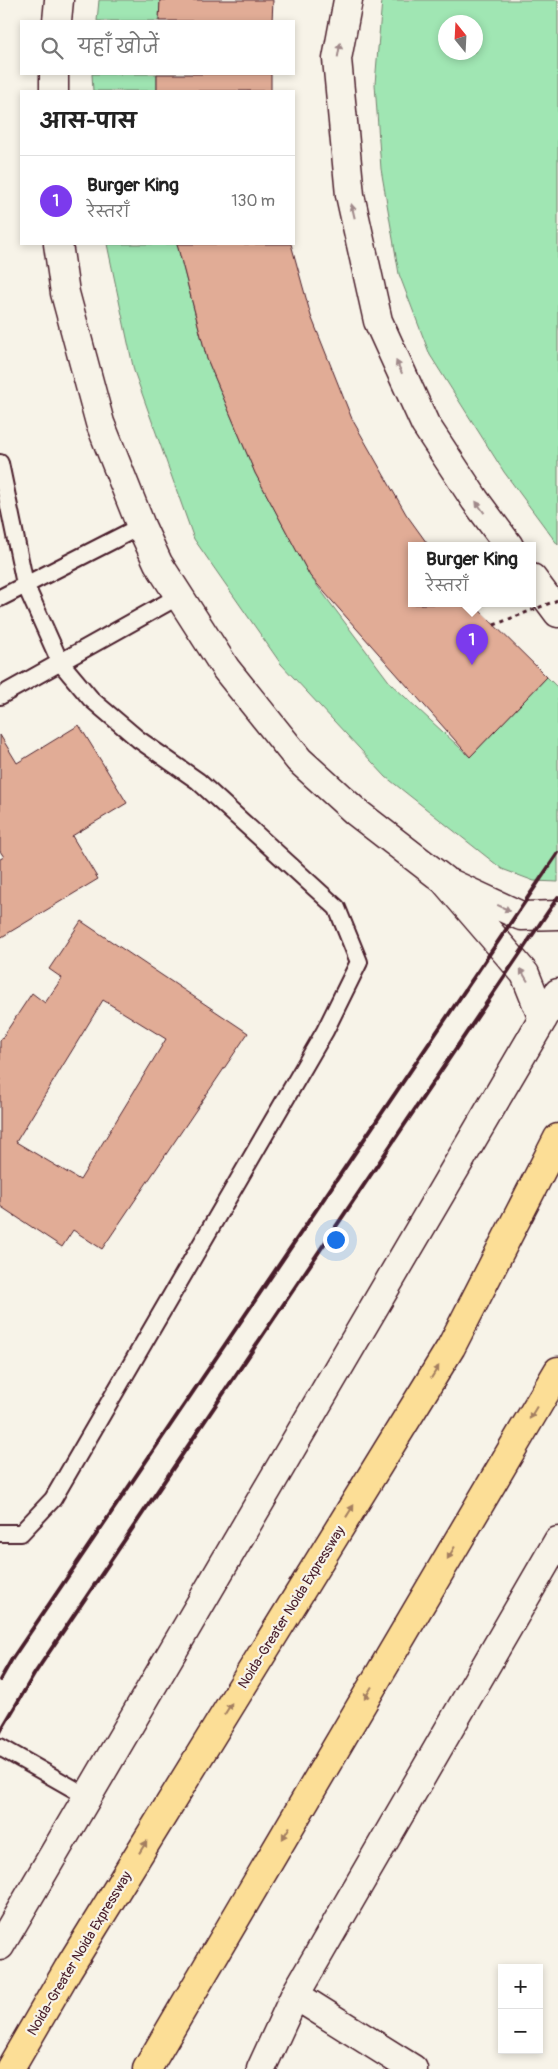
<!DOCTYPE html>
<html lang="hi">
<meta charset="utf-8">
<style>
body{margin:0;font-family:Pangolin,"Playpen Sans Deva",sans-serif;background:#f2f2f2;color:#222}
.controls{position:absolute;right:15px;bottom:15px;display:grid;overflow:hidden;border-radius:0px;box-shadow:0 2px 8px #0003}
.controls button{width:45px;height:45px;display:grid;place-items:center;padding:0;border:0;border-bottom:1px solid #e0e0e0;background:#fff;color:#222;font:25px sans-serif}
.compass{position:absolute;left:438px;top:15px;width:45px;height:45px;border-radius:50%;background:#fff;box-shadow:0 2px 8px #0003;rotate:342deg}
.you{position:absolute;left:335px;top:1239px;width:18px;height:18px;margin:-12px;border:4px solid #fff;border-radius:50%;background:#1a73e8;box-shadow:0 0 0 8px #1a73e833}
.badge{display:grid;place-items:center;width:32px;height:32px;border-radius:50%;background:#7c3aed;color:#fff;font-size:16px;font-weight:700}
.pin{position:absolute;translate:-50% -41px;filter:drop-shadow(0 1px 2px #0008)}
.pin::after{content:'';position:absolute;top:26px;width:18px;height:15px;background:inherit;clip-path:polygon(0 0,100% 0,50% 100%)}
.popup{position:absolute;left:408px;top:542px;width:128px;height:65px;box-sizing:border-box;display:grid;place-content:center;border-radius:0px;background:#fff;filter:drop-shadow(0 1px 4px #0005);font-size:16px;white-space:nowrap;color:#767676}
.popup b{font-size:19px;color:#222}
.popup::after{content:'';position:absolute;left:50%;top:100%;margin-left:-10px;border:10px solid transparent;border-top-color:#fff}
.list{margin:0;padding:0;list-style:none}
h2{display:flex;justify-content:space-between;align-items:center;height:65px;margin:0;padding:0 20px;font-size:21px}
h2 small{font-size:16px;font-weight:400;color:#767676}
.list li{display:grid;grid-template-columns:32px 1fr auto;gap:15px;align-items:center;box-sizing:border-box;height:90px;padding:0 20px;border-top:1px solid #e0e0e0}
.list b{display:block;font-size:19px;white-space:nowrap}
.list p{margin:0;font-size:16px;white-space:nowrap;color:#767676}
.list em{font-size:16px;font-style:normal;color:#767676}
.icon{flex:none;width:28px;height:28px;fill:none;stroke:currentColor;stroke-width:2;stroke-linecap:round;stroke-linejoin:round}
.map{position:relative;flex:none;width:558px;height:2069px;overflow:hidden}
.search{position:absolute;background:#fff;box-shadow:0 2px 8px #0003;left:20px;top:20px;width:275px;height:55px;display:flex;align-items:center;gap:12px;box-sizing:border-box;padding:0 18px;border-radius:0px;color:#767676;font-size:19px}
.panel{position:absolute;background:#fff;box-shadow:0 2px 8px #0003;left:20px;top:90px;width:275px;height:155px;border-radius:0px}
.map>svg:first-child{display:block}
.green{fill:#a0e6b3;stroke:#75826f;fill-rule:evenodd}
.building{fill:#e1ac96;stroke:#4a1f2b;fill-rule:evenodd}
.lines{fill:none;stroke-linecap:round;stroke-linejoin:round}
.lane-casing{stroke:#4a1f2b;stroke-width:20}
.street-casing{stroke:#4a1f2b;stroke-width:31}
.secondary-casing{stroke:#4a1f2b;stroke-width:31}
.highway-casing{stroke:#4a1f2b;stroke-width:31}
.lane{stroke:#f7f3e8;stroke-width:16}
.street{stroke:#f7f3e8;stroke-width:28}
.secondary{stroke:#f7f3e8;stroke-width:28}
.highway{stroke:#fcde96;stroke-width:28}
.rail{stroke:#4a1f2b;stroke-width:4}
.path-bridge{stroke:#4a1f2b;stroke-width:3;stroke-dasharray:4 4;stroke-linecap:butt}
.oneway{fill:#a0898a}
.oneway2{fill:#a37e60}
.labels{text-anchor:middle;stroke-width:4.5;stroke-linejoin:round;paint-order:stroke}
.street-label{font-size:14px;fill:#4a1f2b;stroke:#f7f3e8}
</style>
<div class="map">
<svg width="558" height="2069" viewBox="0 0 558 2069">
<rect width="100%" height="100%" fill="#f7f3e8"/>
<filter id="ink" filterUnits="userSpaceOnUse"><feTurbulence type="fractalNoise" baseFrequency=".02" numOctaves="2"/><feDisplacementMap in="SourceGraphic" scale="10" xChannelSelector="R" yChannelSelector="G"/><feConvolveMatrix kernelMatrix="1 2 1 2 8 2 1 2 1" color-interpolation-filters="sRGB"/></filter>
<g filter="url(#ink)">
<!-- green -->
<path class="green" d="M99 0H160L159 21H97Z
M382 0H558V545L504 472 430 355 399 274 381 169 375 84ZM446 22H476V52H446Z
M92 74H157V91H93Z
M107 244H177L207 359 255 473 310 576 391 684 470 757 547 677 558 688V882L534 881 502 869 386 777 281 664 194 539 134 371Z"/>
<!-- building -->
<path class="building" d="M160 0H273L272 21H159Z
M157 74H271V91H157Z
M177 244H291L311 316 352 419 406 514 429 546H412V604H473L547 677 470 757 310 576 255 473 207 359Z
M79 725 127 803 72 836 98 879 0 938V859L4 857 0 851V735L17 763Z
M81 921 248 1033 102 1249 73 1230 62 1247 0 1206V1041L32 993 45 1003 62 978 49 969ZM103 1000 166 1039 80 1180 16 1142Z"/>
<g class="lines">
<!-- lane casing -->
<g class="lane-casing">
<path id="lane" d="M0 463 25 584 60 662 91 699 138 739 198 781 337 908 359 962 325 1031 53 1499 21 1533H0
M0 598 141 526
M0 696 179 596
M0 1747 88 1797"/>
</g>
<!-- street casing -->
<g class="street-casing">
<path id="street" d="M295 1995 413 2069
M261 2069 295 1995 558 1541"/>
</g>
<!-- secondary casing -->
<g class="secondary-casing">
<path id="secondary" d="M348 0 337 59 350 195 378 321 425 424 475 500 509 546
M57 21 59 0
M54 91V74
M58 244 65 293 100 423 141 526 158 563 226 669 299 760 356 812 444 880 525 974 543 1019
M532 578 558 613
M452 884 521 916 558 915
M0 1946 558 993"/>
</g>
<!-- highway casing -->
<g class="highway-casing">
<path id="highway" d="M10 2069 68 1969 451 1347 558 1138
M147 2069 558 1371"/>
</g>
<!-- lane -->
<use href="#lane" class="lane"/>
<!-- street -->
<use href="#street" class="street"/>
<!-- secondary -->
<use href="#secondary" class="secondary"/>
<!-- highway -->
<use href="#highway" class="highway"/>
<!-- rail -->
<path class="rail" d="M0 1680 12 1659 558 853
M0 1732 35 1673 558 897"/>
<!-- path-bridge -->
<path class="path-bridge" d="M494 625 558 600"/>
</g>
<!-- one-way arrows -->
<defs><path id="oneway-solid" d="M-6-.8H1V-3.2L6.5 0L1 3.2V.8H-6Z" transform="scale(1.25)"/></defs>
<g class="oneway">
<use href="#oneway-solid" transform="translate(339 50) rotate(-80)"/>
<use href="#oneway-solid" transform="translate(353 211) rotate(-103)"/>
<use href="#oneway-solid" transform="translate(399 367) rotate(-115)"/>
<use href="#oneway-solid" transform="translate(480 507) rotate(-126)"/>
<use href="#oneway-solid" transform="translate(504 908) rotate(25)"/>
<use href="#oneway-solid" transform="translate(524 975) rotate(-121)"/>
</g>
<g class="oneway2">
<use href="#oneway-solid" transform="translate(435 1372) rotate(-58)"/>
<use href="#oneway-solid" transform="translate(533 1413) rotate(121)"/>
<use href="#oneway-solid" transform="translate(350 1511) rotate(-58)"/>
<use href="#oneway-solid" transform="translate(451 1553) rotate(121)"/>
<use href="#oneway-solid" transform="translate(368 1693) rotate(121)"/>
<use href="#oneway-solid" transform="translate(228 1709) rotate(-58)"/>
<use href="#oneway-solid" transform="translate(286 1833) rotate(121)"/>
<use href="#oneway-solid" transform="translate(143 1847) rotate(-58)"/>
</g>
</g>
<g class="labels">
<!-- street labels -->
<g class="street-label">
<text transform="translate(291 1607) rotate(-58)" y="5">Noida-Greater Noida Expressway</text>
<text transform="translate(79 1953) rotate(-59)" y="5">Noida-Greater Noida Expressway</text>
</g>
</g>
</svg>
<div class="controls">
<button>+</button>
<button>−</button>
</div>
<svg class="compass" viewBox="-18 -18 36 36"><path d="M0-13l5 13h-10z" fill="#e53935"/><path d="M0 13l5-13h-10z" fill="#767676"/></svg>
<div class="you"></div>
<div class="pin badge" style="left:472px;top:665px">1</div>
<div class="popup"><b>Burger King</b>रेस्तराँ</div>
<div class="search"><svg class="icon" aria-label="search" viewBox="0 0 24 24"><circle cx="10" cy="10" r="6"/><path d="M15 15l6 6"/></svg>यहाँ खोजें</div>
<section class="panel">
<h2>आस-पास<small></small></h2>
<ul class="list">
<li><span class="badge">1</span><div><b>Burger King</b><p>रेस्तराँ</p></div><em>130 m</em></li>
</ul>
</section>
</div>
